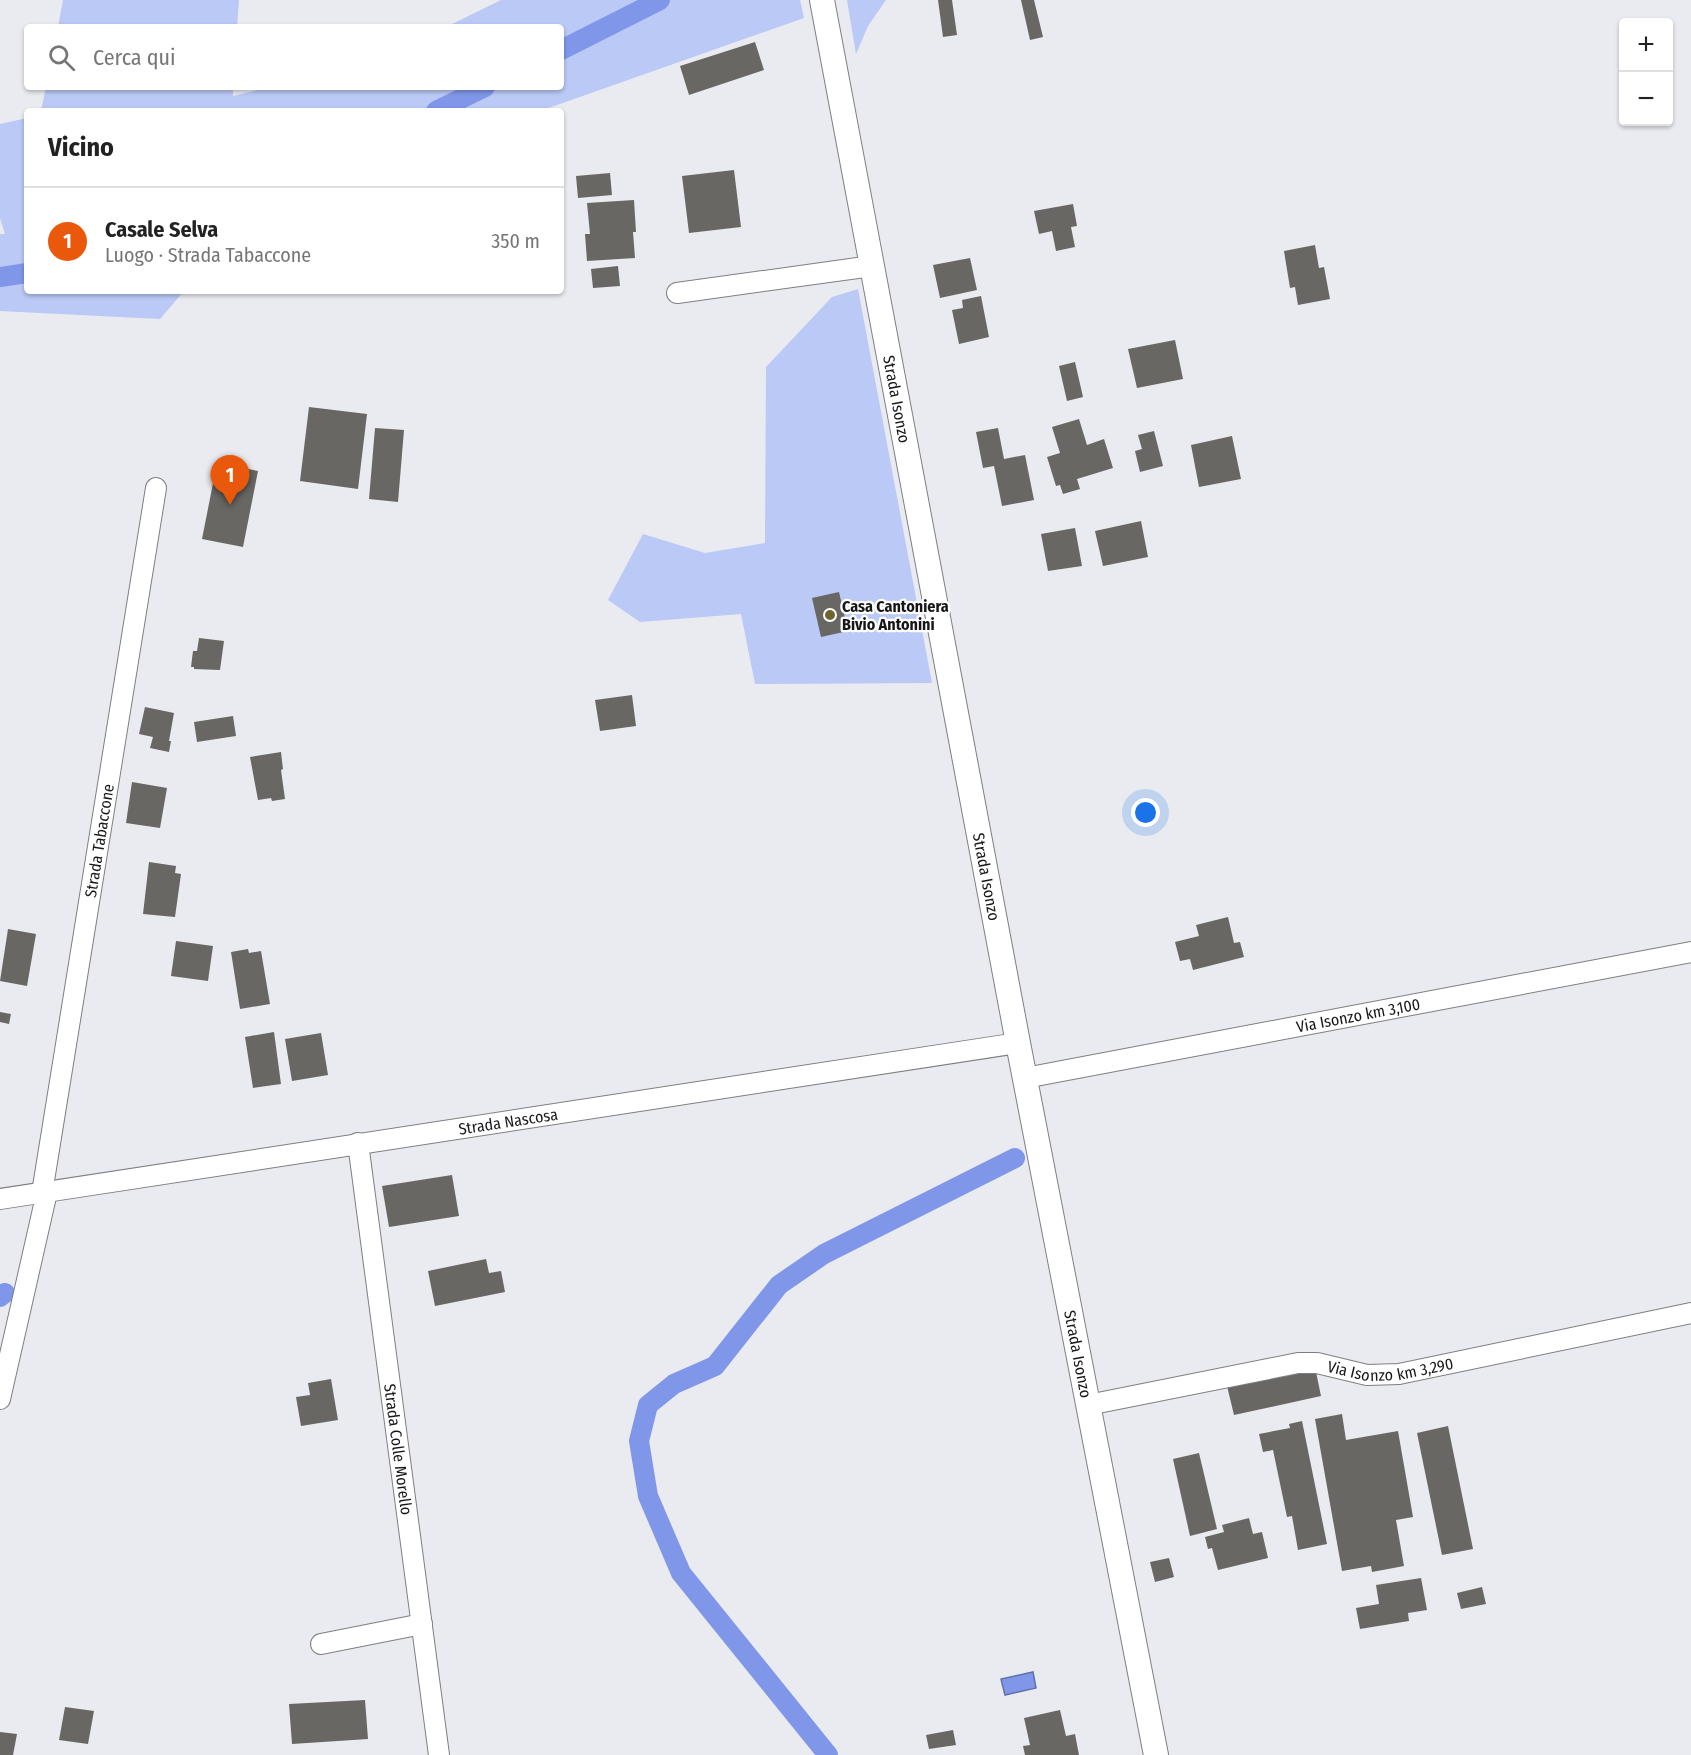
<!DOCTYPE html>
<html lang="it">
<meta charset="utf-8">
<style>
body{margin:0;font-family:"Fira Sans Condensed",sans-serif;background:#f2f2f2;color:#222}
.controls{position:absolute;right:18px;top:18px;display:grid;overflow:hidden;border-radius:6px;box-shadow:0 2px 4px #0004}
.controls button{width:54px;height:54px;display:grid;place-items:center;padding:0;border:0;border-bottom:2px solid #e0e0e0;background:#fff;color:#222;font:30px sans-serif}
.you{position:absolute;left:1146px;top:813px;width:21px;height:21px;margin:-15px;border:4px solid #fff;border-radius:50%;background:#1a73e8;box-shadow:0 0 0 9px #1a73e833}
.badge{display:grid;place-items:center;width:39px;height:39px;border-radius:50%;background:#ea580c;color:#fff;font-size:20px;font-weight:700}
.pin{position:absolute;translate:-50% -50px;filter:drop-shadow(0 2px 3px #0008)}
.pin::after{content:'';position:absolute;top:32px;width:21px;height:18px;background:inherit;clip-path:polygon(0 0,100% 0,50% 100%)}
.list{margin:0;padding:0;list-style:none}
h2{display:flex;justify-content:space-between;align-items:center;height:78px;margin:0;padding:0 24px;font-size:26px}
h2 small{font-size:20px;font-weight:400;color:#767676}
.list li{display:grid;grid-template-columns:39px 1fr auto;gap:18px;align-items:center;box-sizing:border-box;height:108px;padding:0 24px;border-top:2px solid #e0e0e0}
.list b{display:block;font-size:22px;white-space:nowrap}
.list p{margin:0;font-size:20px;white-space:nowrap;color:#767676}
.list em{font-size:20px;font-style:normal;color:#767676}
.icon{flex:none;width:33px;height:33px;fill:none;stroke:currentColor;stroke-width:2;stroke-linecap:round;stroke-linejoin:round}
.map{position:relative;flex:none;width:1691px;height:1755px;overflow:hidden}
.search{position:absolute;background:#fff;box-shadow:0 2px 4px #0004;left:24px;top:24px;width:540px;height:66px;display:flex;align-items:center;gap:15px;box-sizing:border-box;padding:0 21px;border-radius:6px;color:#767676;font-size:22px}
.panel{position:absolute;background:#fff;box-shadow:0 2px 4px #0004;left:24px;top:108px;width:540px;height:186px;border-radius:6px}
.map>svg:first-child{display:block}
.green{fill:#bac9f5}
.water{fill:#8097e9;stroke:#6071ab;stroke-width:1.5}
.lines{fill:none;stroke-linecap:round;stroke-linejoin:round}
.canal{stroke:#8097e9;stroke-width:20}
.building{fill:#686763}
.minor-casing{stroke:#7e7f83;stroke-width:22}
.major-casing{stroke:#7e7f83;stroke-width:26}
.minor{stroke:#fff;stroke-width:20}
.major{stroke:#fff;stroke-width:24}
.poi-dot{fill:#6f6531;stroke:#fff;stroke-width:2}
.labels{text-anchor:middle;stroke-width:4.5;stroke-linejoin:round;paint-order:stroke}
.street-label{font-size:16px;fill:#171719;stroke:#fff}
.poi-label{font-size:16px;font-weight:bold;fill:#171719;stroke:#fff;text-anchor:start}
</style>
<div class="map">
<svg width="1691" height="1755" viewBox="0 0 1691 1755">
<rect width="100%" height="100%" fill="#e9ebf0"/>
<!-- green -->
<path class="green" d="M63 0H239L237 27H58Z
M501 0H800L804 18 540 111H41L46 87H233V96L271 87H561V27H446Z
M847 0H886L868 26 856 54Z
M27 118V291H184L160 319 0 311V234H5L0 218V124Z
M858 289 932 683 755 684 741 614 640 622 608 600 643 534 705 553 765 543 766 367 832 297Z"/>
<!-- water -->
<path class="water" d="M1033 1672 1036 1688 1005 1695 1001 1679Z"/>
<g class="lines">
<!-- canal -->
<path class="canal" d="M561 50 660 0
M436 111 485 87
M0 277 27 273
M0 1297 5 1293
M828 1755 681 1573 648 1496 639 1441 648 1405 674 1384 715 1366 779 1285 824 1254 1015 1158"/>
</g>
<!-- building -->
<path class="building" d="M938 0H952L957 35 943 37Z
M1021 0H1034L1043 37 1030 40Z
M755 42 764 70 689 95 680 66Z
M734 170 741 227 689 233 682 176Z
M610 173 612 195 578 198 576 176Z
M634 200 636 232H633L635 258 587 261 585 234H590L587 203Z
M1073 204 1077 226 1071 227 1075 247 1056 251 1052 231 1039 234 1034 211Z
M1315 245 1319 268 1324 267 1330 299 1298 305 1295 287 1290 288 1284 251Z
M970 258 977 290 940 298 933 265Z
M618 266 620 286 593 288 591 269Z
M981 296 989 337 959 344 952 310 963 308 962 300Z
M1175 340 1183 379 1137 388 1128 349Z
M1075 362 1083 397 1067 401 1059 366Z
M309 407 367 414 358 489 300 481Z
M1079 419 1087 445 1104 439 1113 468 1077 479 1080 489 1063 494 1060 485 1056 486 1047 457 1060 453 1052 427Z
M375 428 404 430 398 502 369 499Z
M998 428 1004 459 1025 455 1034 500 1002 506 994 466 983 468 976 432Z
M1154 431 1163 466 1140 472 1135 451 1142 449 1138 435Z
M1232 436 1241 479 1199 487 1191 445Z
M217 463 258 471 243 547 202 539Z
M1141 521 1148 557 1103 566 1095 531Z
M1075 528 1082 566 1048 571 1041 534Z
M839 592 848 631 821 637 812 598Z
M199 638 224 641 220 670 194 669V667H191L193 651H197Z
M632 695 636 726 600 731 595 700Z
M145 707 174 713 169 741H171L169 752 150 748 153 737 139 734Z
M233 716 236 736 197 742 194 722Z
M281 752 283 769 281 770 285 799 272 801 271 798 258 800 250 757Z
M132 782 167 788 160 828 126 823Z
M149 862 176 866 175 873 181 874 175 917 143 914Z
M1228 917 1234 943 1240 942 1244 957 1193 970 1190 959 1180 961 1175 942 1199 936 1196 925Z
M8 929 36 934 27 986 0 981Z
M176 941 213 946 208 981 171 976Z
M248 949 249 953 261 951 270 1004 240 1009 231 952Z
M0 1012 11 1014 9 1024 0 1022Z
M274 1032 281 1084 253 1088 245 1037Z
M321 1033 328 1075 292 1081 285 1039Z
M452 1175 459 1216 389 1227 382 1186Z
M486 1259 489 1273 501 1271 505 1292 435 1306 428 1271Z
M1315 1367 1321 1396 1234 1415 1227 1386Z
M331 1379 338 1420 301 1426 296 1397 310 1395 308 1383Z
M1342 1414 1346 1440 1398 1431 1413 1517 1396 1520 1404 1566 1372 1572 1371 1566 1342 1571 1315 1419Z
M1302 1421 1327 1544 1298 1550 1292 1516 1287 1517 1273 1450 1263 1452 1259 1434 1290 1428 1289 1424Z
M1448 1426 1473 1549 1442 1555 1417 1433Z
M1199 1453 1217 1529 1190 1536 1173 1459Z
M1249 1518 1253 1534 1262 1532 1268 1558 1218 1570 1212 1548 1208 1549 1205 1537 1224 1532 1222 1525Z
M1169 1558 1174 1577 1155 1582 1150 1562Z
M1421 1578 1427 1610 1408 1613 1409 1621 1360 1629 1356 1608 1379 1604 1376 1585Z
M1482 1587 1486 1604 1461 1609 1457 1593Z
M365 1700 368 1739 292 1744 289 1704Z
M65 1707 94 1711 88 1744 59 1740Z
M1060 1710 1066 1736 1075 1734 1079 1755H1025L1023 1746 1030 1745 1024 1718Z
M953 1730 956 1745 929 1749 926 1735Z
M0 1732 17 1734 13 1755H0Z"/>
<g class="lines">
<!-- minor casing -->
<g class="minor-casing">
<g id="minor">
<path d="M677 293 872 266"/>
<path id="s1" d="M1025 1078 1691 952"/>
<path id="s2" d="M358 1143 439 1755"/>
<path id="s3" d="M42 1193 156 488"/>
<path id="s4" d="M0 1199 1018 1043"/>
<path d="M0 1399 47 1192"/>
<path id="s5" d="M1088 1405 1298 1363H1317L1367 1375 1399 1374 1691 1313"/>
<path d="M321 1644 422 1624"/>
</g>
</g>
<!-- major casing -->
<g class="major-casing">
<g id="major">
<path id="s6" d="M822 0 1018 1043 1156 1755"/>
</g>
</g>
<!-- minor -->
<use href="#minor" class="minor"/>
<!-- major -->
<use href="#major" class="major"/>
</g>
<!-- markers -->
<circle class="poi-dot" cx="830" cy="615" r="6"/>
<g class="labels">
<!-- street labels -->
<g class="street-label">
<text dy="6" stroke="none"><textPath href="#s6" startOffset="406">Strada Isonzo</textPath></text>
<text dy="6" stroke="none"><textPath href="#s3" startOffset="357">Strada Tabaccone</textPath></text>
<text dy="6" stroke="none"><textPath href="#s6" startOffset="892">Strada Isonzo</textPath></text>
<text dy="6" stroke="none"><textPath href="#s1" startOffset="339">Via Isonzo km 3,100</textPath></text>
<text dy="6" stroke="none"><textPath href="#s4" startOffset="514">Strada Nascosa</textPath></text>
<text dy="6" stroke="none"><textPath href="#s6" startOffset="1378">Strada Isonzo</textPath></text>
<text dy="6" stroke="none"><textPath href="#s5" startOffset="308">Via Isonzo km 3,290</textPath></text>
<text dy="6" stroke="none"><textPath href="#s2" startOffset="309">Strada Colle Morello</textPath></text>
</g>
<!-- poi labels -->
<g class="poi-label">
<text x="842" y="612">Casa Cantoniera<tspan x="842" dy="18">Bivio Antonini</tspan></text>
</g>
</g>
</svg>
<div class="controls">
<button>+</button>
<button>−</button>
</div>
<div class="you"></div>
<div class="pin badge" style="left:230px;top:505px">1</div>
<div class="search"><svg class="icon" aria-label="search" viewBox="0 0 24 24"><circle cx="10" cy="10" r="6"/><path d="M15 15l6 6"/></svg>Cerca qui</div>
<section class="panel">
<h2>Vicino<small></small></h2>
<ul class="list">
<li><span class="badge">1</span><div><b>Casale Selva</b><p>Luogo · Strada Tabaccone</p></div><em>350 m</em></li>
</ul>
</section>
</div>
